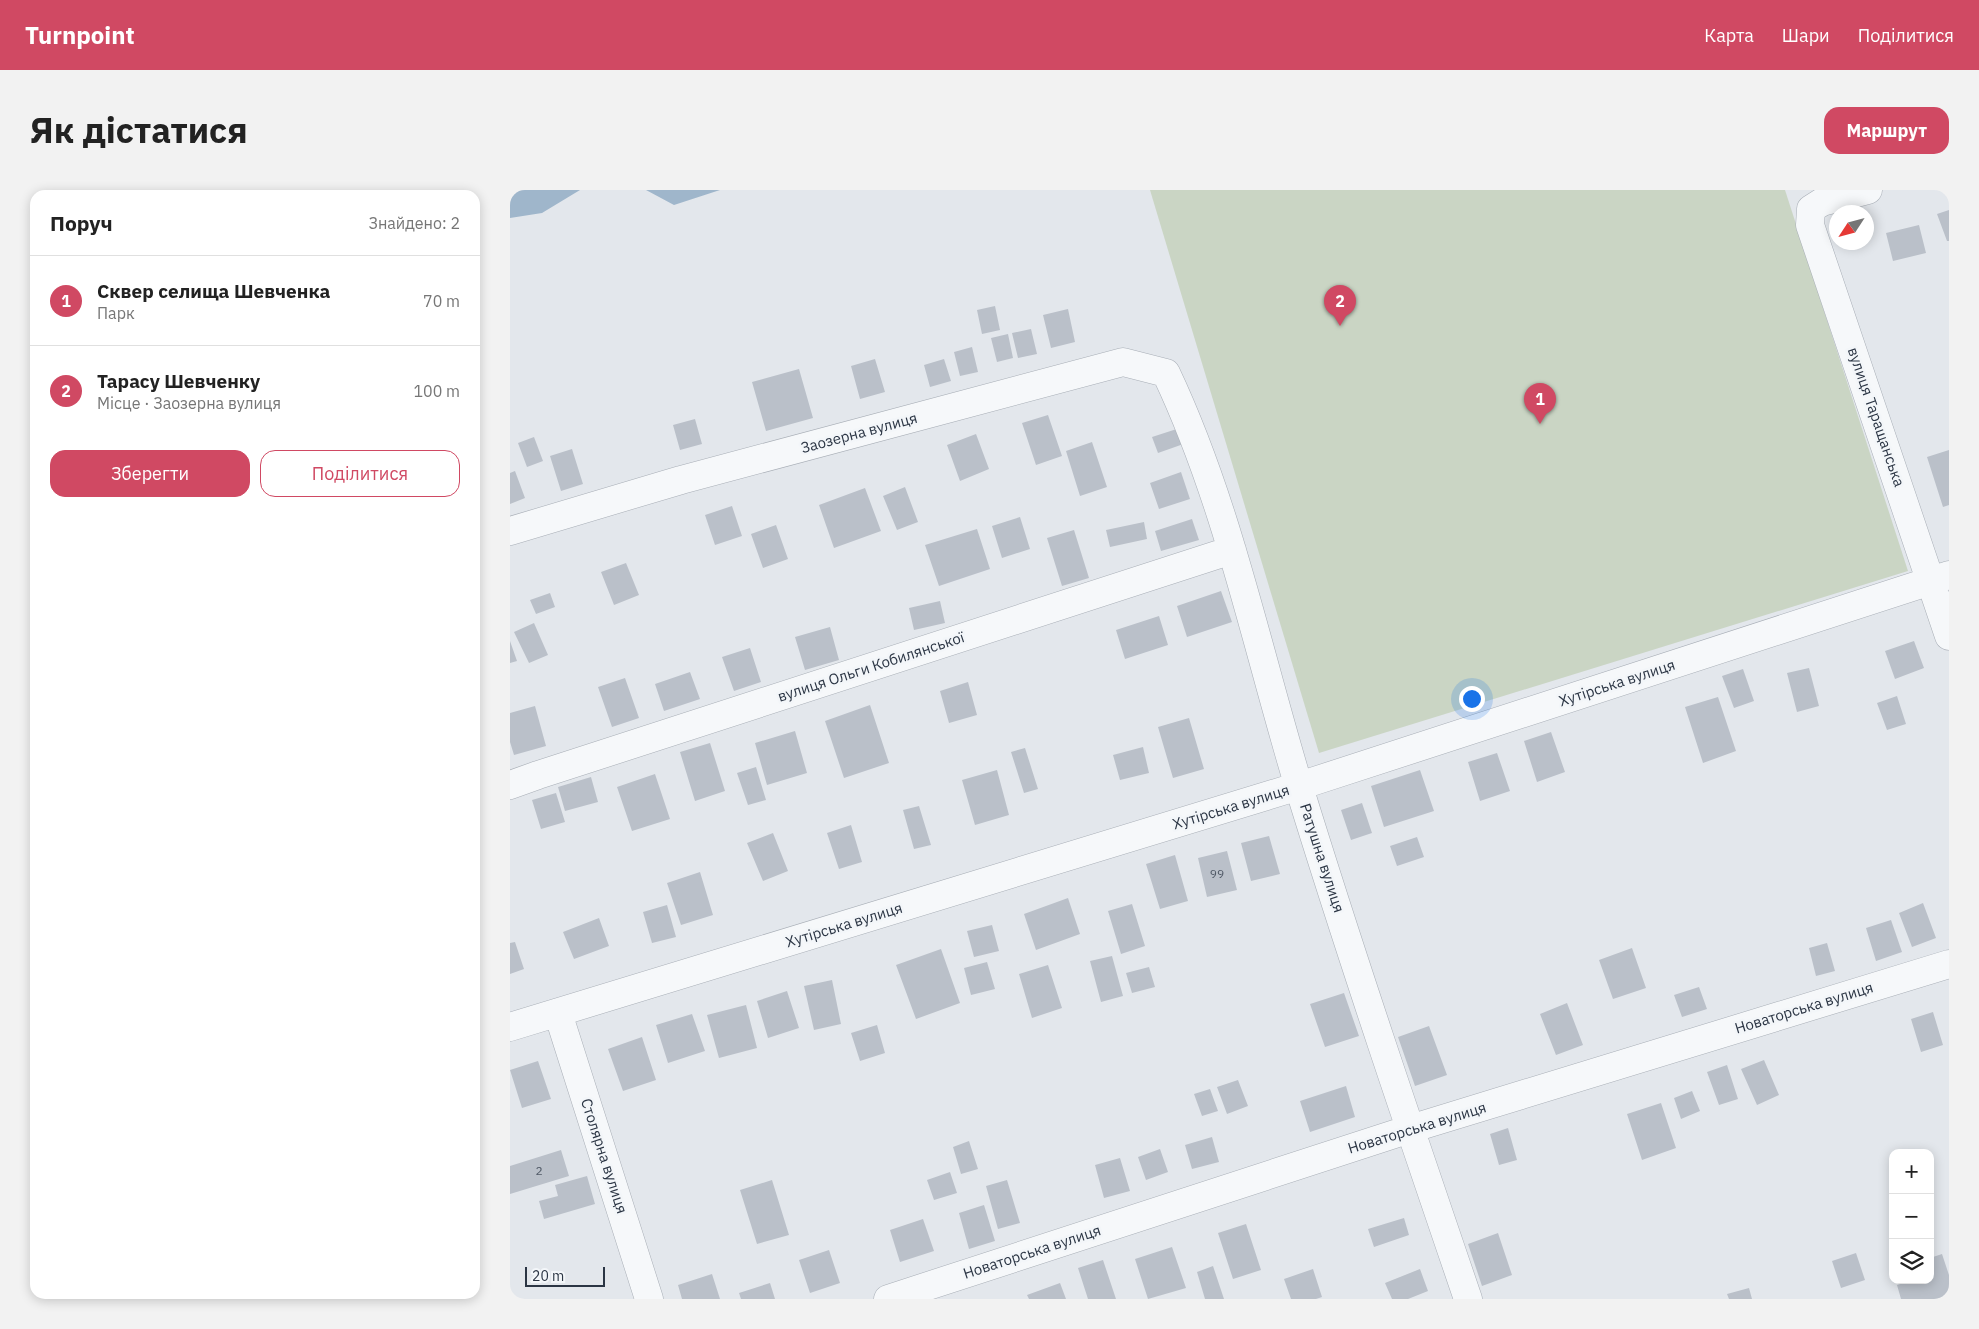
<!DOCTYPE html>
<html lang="uk">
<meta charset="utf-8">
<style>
body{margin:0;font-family:"IBM Plex Sans",sans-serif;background:#f2f2f2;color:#222}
.controls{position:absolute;right:15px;bottom:15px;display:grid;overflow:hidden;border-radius:10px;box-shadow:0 2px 12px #0003}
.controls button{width:45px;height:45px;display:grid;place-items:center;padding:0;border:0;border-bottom:1px solid #e0e0e0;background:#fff;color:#222;font:25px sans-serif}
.compass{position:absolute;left:1319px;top:15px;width:45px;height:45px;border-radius:50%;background:#fff;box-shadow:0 2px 12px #0003;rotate:234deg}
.scale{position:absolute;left:15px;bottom:12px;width:80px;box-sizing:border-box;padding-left:5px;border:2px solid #2b3544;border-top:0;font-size:14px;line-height:18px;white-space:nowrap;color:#2b3544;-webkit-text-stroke:4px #f3f6f9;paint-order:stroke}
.you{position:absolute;left:961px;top:508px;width:18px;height:18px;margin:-12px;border:4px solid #fff;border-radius:50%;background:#1a73e8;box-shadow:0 0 0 8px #1a73e833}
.badge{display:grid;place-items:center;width:32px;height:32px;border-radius:50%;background:#d04963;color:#fff;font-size:16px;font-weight:700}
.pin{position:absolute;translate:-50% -41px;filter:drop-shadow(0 1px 2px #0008)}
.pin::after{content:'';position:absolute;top:26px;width:18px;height:15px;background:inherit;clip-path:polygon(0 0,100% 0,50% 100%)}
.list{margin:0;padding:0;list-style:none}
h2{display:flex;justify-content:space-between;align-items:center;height:65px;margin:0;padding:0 20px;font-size:21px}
h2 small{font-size:16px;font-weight:400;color:#767676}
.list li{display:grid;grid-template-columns:32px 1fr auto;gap:15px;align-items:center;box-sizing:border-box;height:90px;padding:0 20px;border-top:1px solid #e0e0e0}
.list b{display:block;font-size:19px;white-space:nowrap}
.list p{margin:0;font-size:16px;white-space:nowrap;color:#767676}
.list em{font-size:16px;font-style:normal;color:#767676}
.actions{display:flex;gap:10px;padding:15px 20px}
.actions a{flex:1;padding:11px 0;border:1px solid #d04963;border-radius:15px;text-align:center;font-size:18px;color:#d04963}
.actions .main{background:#d04963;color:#fff}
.icon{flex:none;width:28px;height:28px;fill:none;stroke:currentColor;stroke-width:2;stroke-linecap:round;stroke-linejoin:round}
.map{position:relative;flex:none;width:1439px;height:1109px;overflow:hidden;border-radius:15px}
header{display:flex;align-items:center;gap:30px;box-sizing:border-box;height:70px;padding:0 25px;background:#d04963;color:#fff}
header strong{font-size:24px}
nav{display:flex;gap:28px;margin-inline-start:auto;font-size:18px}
.intro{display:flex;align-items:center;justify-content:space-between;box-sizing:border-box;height:120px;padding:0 30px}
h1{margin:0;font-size:35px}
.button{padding:12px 22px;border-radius:15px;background:#d04963;color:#fff;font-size:18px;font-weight:700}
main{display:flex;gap:30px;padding:0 30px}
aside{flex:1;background:#fff;border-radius:15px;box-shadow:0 2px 12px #0003}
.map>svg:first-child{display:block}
.green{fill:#cad5c4}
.water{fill:#9fb6cb}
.building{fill:#bac0c9}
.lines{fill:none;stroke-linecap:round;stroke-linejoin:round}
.minor-casing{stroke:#a8aeb6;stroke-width:29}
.minor{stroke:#f6f8fa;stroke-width:28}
.labels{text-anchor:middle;stroke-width:5;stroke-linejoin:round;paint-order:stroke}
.number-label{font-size:12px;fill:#4f5865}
.street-label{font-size:15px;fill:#2b3544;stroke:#f3f6f9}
</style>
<header>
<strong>Turnpoint</strong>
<nav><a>Карта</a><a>Шари</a><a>Поділитися</a></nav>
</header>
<div class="intro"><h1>Як дістатися</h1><a class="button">Маршрут</a></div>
<main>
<aside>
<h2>Поруч<small>Знайдено: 2</small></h2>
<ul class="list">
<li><span class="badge">1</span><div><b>Сквер селища Шевченка</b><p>Парк</p></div><em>70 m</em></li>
<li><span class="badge">2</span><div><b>Тарасу Шевченку</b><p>Місце · Заозерна вулиця</p></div><em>100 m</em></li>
</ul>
<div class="actions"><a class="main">Зберегти</a><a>Поділитися</a></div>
</aside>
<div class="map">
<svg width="1439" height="1109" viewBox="0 0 1439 1109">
<rect width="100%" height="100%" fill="#e3e7ec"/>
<!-- green -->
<path class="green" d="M640 0H1275L1398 381 809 563Z"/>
<!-- water -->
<path class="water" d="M0 0H70L32 23 0 28Z
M136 0H210L164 15Z"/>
<!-- building -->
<path class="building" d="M1439 20V51H1437L1427 24Z
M1409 35 1416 63 1383 71 1376 43Z
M485 116 490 140 472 144 467 120Z
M558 119 565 152 541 158 533 125Z
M521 139 527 164 508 168 502 143Z
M498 144 503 168 487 172 481 148Z
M462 157 468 182 450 186 444 162Z
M365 169 375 202 350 209 341 176Z
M434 169 441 191 420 197 414 175Z
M289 179 303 228 256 241 242 192Z
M538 225 552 266 526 275 512 233Z
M185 229 192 254 170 260 163 235Z
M676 236 682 251 648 263 642 247Z
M466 244 479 279 450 291 437 255Z
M24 247 33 271 17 277 8 253Z
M582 252 597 297 570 306 556 261Z
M62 259 73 294 51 301 40 266Z
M1439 260V315L1433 317 1417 267Z
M5 281 15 308 0 314V283Z
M671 282 680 309 649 319 640 293Z
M395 297 408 332 387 340 373 306Z
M355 298 371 341 324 358 309 315Z
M222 316 232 346 205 355 195 325Z
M510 327 520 359 492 368 482 336Z
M682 329 689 350 651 361 645 341Z
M634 332 637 349 600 357 596 340Z
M266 335 278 369 253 378 241 344Z
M467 339 480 379 429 396 415 355Z
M564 340 579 388 552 396 537 348Z
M116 373 129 405 104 415 91 382Z
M711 401 722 432 677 447 667 416Z
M40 403 45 417 26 424 20 410Z
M430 411 435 433 404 440 399 418Z
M649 426 658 455 615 469 606 440Z
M24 433 38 465 19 473 4 442Z
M320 437 329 470 295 480 285 447Z
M0 451 7 471 0 473Z
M1404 451 1414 478 1385 489 1375 461Z
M240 458 251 492 224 501 212 467Z
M1299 478 1309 516 1287 522 1277 483Z
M1233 479 1244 511 1224 518 1212 486Z
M180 482 190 509 154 521 145 494Z
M115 488 129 528 102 537 88 497Z
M458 492 467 525 439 533 430 501Z
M1387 506 1396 534 1377 540 1367 513Z
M1208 507 1226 561 1193 573 1175 517Z
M360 515 379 573 334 588 315 531Z
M25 516 36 556 4 565 0 552V523Z
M679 528 694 579 663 588 648 537Z
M285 541 297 583 257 595 245 553Z
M1041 542 1055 582 1027 592 1014 551Z
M200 553 215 601 185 611 170 562Z
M633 557 639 583 610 590 603 565Z
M515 558 528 599 514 603 501 562Z
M987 563 1000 601 970 611 958 572Z
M246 577 256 610 238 615 227 583Z
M487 580 499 625 465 635 452 590Z
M910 580 924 621 874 637 861 596Z
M145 584 160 629 122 641 107 597Z
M81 587 88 612 55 621 48 597Z
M46 603 55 632 31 639 22 610Z
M852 613 862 643 841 650 831 620Z
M409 616 421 655 404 659 393 620Z
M341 635 352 672 329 679 317 643Z
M263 643 278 681 253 691 237 653Z
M759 646 770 684 741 691 731 653Z
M907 647 914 667 887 676 880 656Z
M717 661 727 700 697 707 688 668Z
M665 665 678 711 650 719 636 674Z
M190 682 203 725 171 735 157 693Z
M558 708 570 744 526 760 514 724Z
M1413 713 1426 748 1402 757 1389 723Z
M622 714 635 756 611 764 598 721Z
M157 715 166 747 142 753 133 722Z
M89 728 99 756 64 769 53 742Z
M1381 730 1392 762 1366 771 1356 738Z
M482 735 489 761 464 767 457 741Z
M5 752 14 779 0 784V753Z
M1317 753 1325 781 1306 786 1299 758Z
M1122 758 1136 798 1103 809 1089 770Z
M431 759 450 813 406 829 386 775Z
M602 766 613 806 591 812 580 771Z
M477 772 485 799 461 805 454 778Z
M538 775 552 818 522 828 509 784Z
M639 777 645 797 622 803 616 783Z
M322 790 331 834 304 840 294 796Z
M1189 797 1197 819 1172 827 1164 805Z
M277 801 289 838 258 848 247 811Z
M834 803 849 846 815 857 800 814Z
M1057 813 1073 855 1046 865 1030 824Z
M236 815 247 858 209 868 197 825Z
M1423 822 1433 855 1411 862 1401 829Z
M182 824 195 861 158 873 146 835Z
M367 835 375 863 350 871 341 843Z
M919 836 937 885 905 896 888 847Z
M132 847 146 890 113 901 98 859Z
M1254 870 1269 905 1247 915 1231 879Z
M28 871 41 909 12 918 0 880Z
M1217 875 1228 909 1209 915 1197 882Z
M728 890 738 916 717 924 707 897Z
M836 896 845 927 800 942 790 911Z
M700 899 708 921 692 926 684 904Z
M1182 901 1190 921 1171 929 1164 908Z
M1151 913 1166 958 1132 970 1117 924Z
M998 938 1007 970 989 975 980 944Z
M702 947 709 972 682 979 675 955Z
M459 951 468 979 451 984 443 957Z
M650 959 658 982 636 990 628 967Z
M51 960 59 986 0 1004V976Z
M610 968 620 1001 594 1008 585 975Z
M440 982 447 1003 424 1010 417 990Z
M77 986 85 1014 34 1029 29 1011 48 1006 45 995Z
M262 990 279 1045 247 1054 230 1000Z
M497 990 510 1033 488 1039 476 996Z
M474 1015 485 1051 459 1059 449 1023Z
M894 1028 899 1045 864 1057 858 1039Z
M413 1029 424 1061 390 1072 380 1040Z
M736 1034 751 1080 723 1089 708 1043Z
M988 1043 1002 1085 972 1096 958 1054Z
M662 1057 676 1098 638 1109 625 1069Z
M319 1060 330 1093 300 1103 289 1070Z
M1346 1063 1355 1090 1331 1098 1322 1071Z
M1432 1064 1439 1085V1109H1391L1387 1095 1403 1090H1420V1068Z
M593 1070 606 1109H578L568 1078Z
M703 1076 714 1109H695L687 1082Z
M803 1079 812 1107 806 1109H781L774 1089Z
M910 1079 918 1101 898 1109H882L875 1093Z
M202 1084 210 1109H172L168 1095Z
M260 1093 265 1109H231L229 1103Z
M550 1093 556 1109H519L517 1105Z
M1239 1098 1242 1109H1219L1217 1104Z"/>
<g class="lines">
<!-- minor casing -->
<g class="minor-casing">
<path id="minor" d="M1358 0 1312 12 1301 19 1300 35 1439 446
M0 341 171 290 613 172 656 183C718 314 747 459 789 597 842 769 900 939 958 1109
M0 595 28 585 722 360
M48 823 139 1109
M0 837 789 596 1439 385
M378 1109 900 939 1439 774"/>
</g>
<!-- minor -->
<use href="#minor" class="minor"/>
</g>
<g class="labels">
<!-- number labels -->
<g class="number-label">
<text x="707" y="688">99</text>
<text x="29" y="985">2</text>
</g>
<!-- street labels -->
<g class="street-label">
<text transform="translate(1366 227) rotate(71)" y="5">вулиця Таращанська</text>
<text transform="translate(349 243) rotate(-15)" y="5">Заозерна вулиця</text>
<text transform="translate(361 477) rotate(-18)" y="5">вулиця Ольги Кобилянської</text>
<text transform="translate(1107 493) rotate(-18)" y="5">Хутірська вулиця</text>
<text transform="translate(721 617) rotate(-17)" y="5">Хутірська вулиця</text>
<text transform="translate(812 668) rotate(72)" y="5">Ратушна вулиця</text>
<text transform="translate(334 735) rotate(-17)" y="5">Хутірська вулиця</text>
<text transform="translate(1294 818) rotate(-17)" y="5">Новаторська вулиця</text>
<text transform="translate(907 938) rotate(-17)" y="5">Новаторська вулиця</text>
<text transform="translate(94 966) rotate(72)" y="5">Столярна вулиця</text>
<text transform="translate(522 1062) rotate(-18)" y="5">Новаторська вулиця</text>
</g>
</g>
</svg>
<div class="controls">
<button>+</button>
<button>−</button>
<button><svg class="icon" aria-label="layers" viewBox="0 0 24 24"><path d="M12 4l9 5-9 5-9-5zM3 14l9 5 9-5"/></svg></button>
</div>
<svg class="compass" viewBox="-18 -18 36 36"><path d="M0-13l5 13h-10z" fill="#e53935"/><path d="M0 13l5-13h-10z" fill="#767676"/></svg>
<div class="scale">20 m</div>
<div class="you"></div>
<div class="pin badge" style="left:1030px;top:234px">1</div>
<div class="pin badge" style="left:830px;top:136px">2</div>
</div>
</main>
